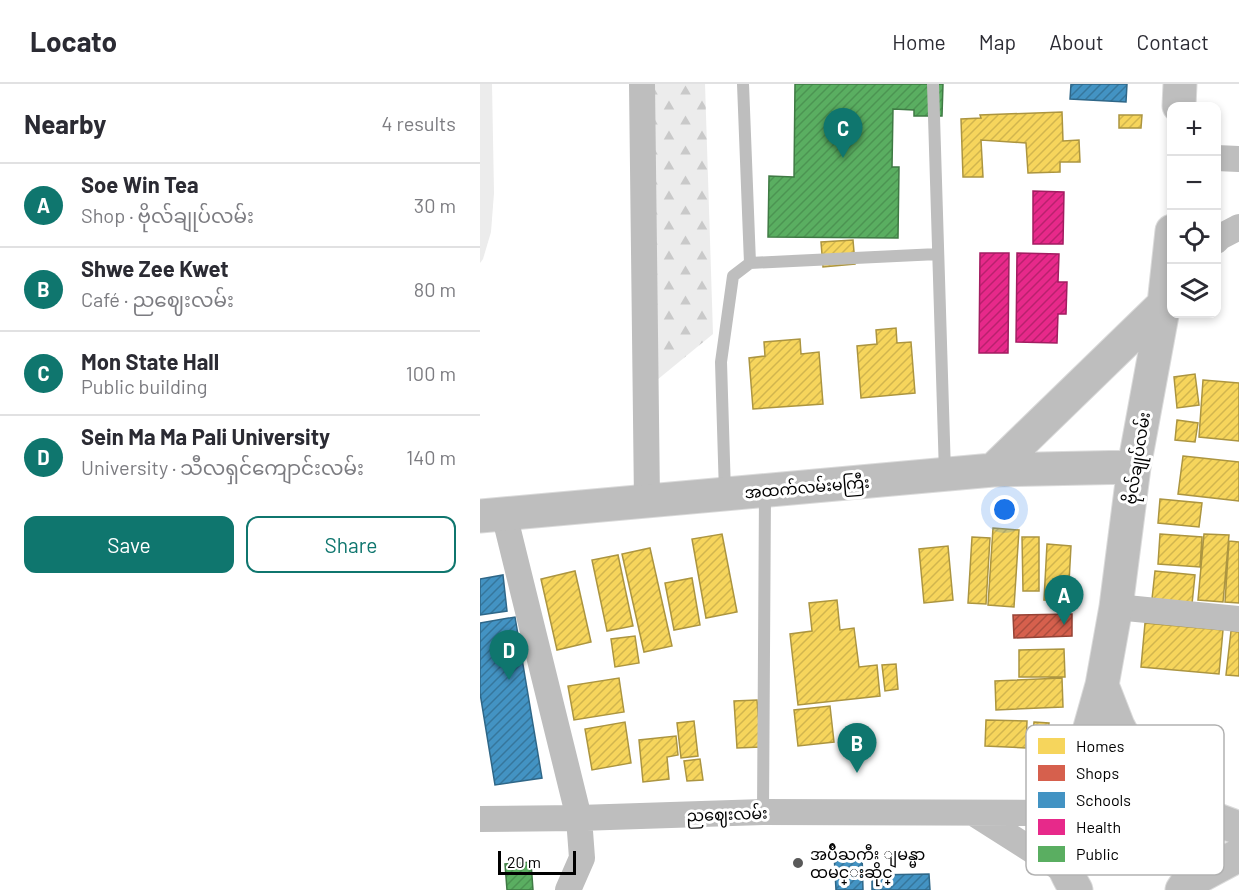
<!DOCTYPE html>
<meta charset="utf-8">
<style>
body{margin:0;font-family:Barlow,"Noto Sans Myanmar",sans-serif;background:#f2f2f3;color:#2b2b33}
.controls{position:absolute;right:18px;top:18px;display:grid;overflow:hidden;border-radius:12px;box-shadow:0 3px 9px #0003}
.controls button{width:54px;height:54px;display:grid;place-items:center;padding:0;border:0;border-bottom:2px solid #e1e1e2;background:#fff;color:#2b2b33;font:30px sans-serif}
.scale{position:absolute;left:18px;bottom:15px;width:78px;box-sizing:border-box;padding-left:6px;border:3px solid #000;border-top:0;font-size:16px;line-height:21px;white-space:nowrap;color:#000;-webkit-text-stroke:4px #fff;paint-order:stroke}
.you{position:absolute;left:525px;top:426px;width:21px;height:21px;margin:-15px;border:4px solid #fff;border-radius:50%;background:#1a73e8;box-shadow:0 0 0 9px #1a73e833}
.badge{display:grid;place-items:center;width:39px;height:39px;border-radius:50%;background:#0f766e;color:#fff;font-size:20px;font-weight:700}
.pin{position:absolute;translate:-50% -50px;filter:drop-shadow(0 2px 3px #0008)}
.pin::after{content:'';position:absolute;top:32px;width:21px;height:18px;background:inherit;clip-path:polygon(0 0,100% 0,50% 100%)}
.list{margin:0;padding:0;list-style:none}
h2{display:flex;justify-content:space-between;align-items:center;height:78px;margin:0;padding:0 24px;font-size:26px}
h2 small{font-size:20px;font-weight:400;color:#7c7c81}
.list li{display:grid;grid-template-columns:39px 1fr auto;gap:18px;align-items:center;box-sizing:border-box;height:84px;padding:0 24px;border-top:2px solid #e1e1e2}
.list b{display:block;font-size:22px;white-space:nowrap}
.list p{margin:0;font-size:20px;white-space:nowrap;color:#7c7c81}
.list em{font-size:20px;font-style:normal;color:#7c7c81}
.actions{display:flex;gap:12px;padding:18px 24px}
.actions a{flex:1;padding:14px 0;border:2px solid #0f766e;border-radius:12px;text-align:center;font-size:21px;color:#0f766e}
.actions .main{background:#0f766e;color:#fff}
.icon{flex:none;width:33px;height:33px;fill:none;stroke:currentColor;stroke-width:2;stroke-linecap:round;stroke-linejoin:round}
.map{position:relative;flex:none;width:759px;height:806px;overflow:hidden}
header{display:flex;align-items:center;gap:36px;box-sizing:border-box;height:84px;padding:0 30px;background:#fff;border-bottom:2px solid #e1e1e2}
header strong{font-size:28px}
nav{display:flex;gap:33px;margin-inline-start:auto;font-size:21px}
main{display:flex}
aside{flex:1;background:#fff}
.map>svg:first-child{display:block}
.grass{fill:#ececec}
.forest{fill:url(#forest-firs)}
.homes{fill:url(#homes-hatch);stroke:#ac9540;stroke-width:1.5}
.shops{fill:url(#shops-hatch);stroke:#964336;stroke-width:1.5}
.schools{fill:url(#schools-hatch);stroke:#2f6788;stroke-width:1.5}
.health{fill:url(#health-hatch);stroke:#a21d61;stroke-width:1.5}
.public{fill:url(#public-hatch);stroke:#3f7a44;stroke-width:1.5}
.lines{fill:none;stroke-linecap:round;stroke-linejoin:round}
.primary-casing{stroke:#dbdbdb;stroke-width:35}
.trunk-casing{stroke:#dbdbdb;stroke-width:35}
.service{stroke:#bebebe;stroke-width:12}
.minor{stroke:#bebebe;stroke-width:26}
.primary{stroke:#bebebe;stroke-width:33}
.trunk{stroke:#bebebe;stroke-width:33}
.poi-dot{fill:#595959;stroke:#fff;stroke-width:2}
.labels{text-anchor:middle;stroke-width:6;stroke-linejoin:round;paint-order:stroke}
.street-label{font-size:16px;fill:#000;stroke:#fff}
.poi-label{font-size:16px;fill:#000;stroke:#fff;text-anchor:start}
.key{fill:#fff;stroke:#b2b2b2;stroke-width:1.5}
.key-label{font-size:16px;fill:#000}
</style>
<header>
<strong>Locato</strong>
<nav><a>Home</a><a>Map</a><a>About</a><a>Contact</a></nav>
</header>
<main>
<aside>
<h2>Nearby<small>4 results</small></h2>
<ul class="list">
<li><span class="badge">A</span><div><b>Soe Win Tea</b><p>Shop · ဗိုလ်ချုပ်လမ်း</p></div><em>30 m</em></li>
<li><span class="badge">B</span><div><b>Shwe Zee Kwet</b><p>Café · ညဈေးလမ်း</p></div><em>80 m</em></li>
<li><span class="badge">C</span><div><b>Mon State Hall</b><p>Public building</p></div><em>100 m</em></li>
<li><span class="badge">D</span><div><b>Sein Ma Ma Pali University</b><p>University · သီလရှင်ကျောင်းလမ်း</p></div><em>140 m</em></li>
</ul>
<div class="actions"><a class="main">Save</a><a>Share</a></div>
</aside>
<div class="map">
<svg width="759" height="806" viewBox="0 0 759 806">
<defs>
<pattern id="forest-firs" width="22" height="20" patternUnits="userSpaceOnUse" patternTransform="scale(1.5)"><rect width="22" height="20" fill="#ececec"/><path d="M5 1l3.5 6h-7zM16 11l3.5 6h-7z" fill="#c9c9c9"/></pattern>
<pattern id="homes-hatch" width="6" height="6" patternUnits="userSpaceOnUse" patternTransform="scale(1.5)"><rect width="6" height="6" fill="#f6d55c"/><path d="M-1 1l2-2M0 6l6-6M5 7l2-2" fill="none" stroke="#d1b54e"/></pattern>
<pattern id="shops-hatch" width="6" height="6" patternUnits="userSpaceOnUse" patternTransform="scale(1.5)"><rect width="6" height="6" fill="#d6604d"/><path d="M-1 1l2-2M0 6l6-6M5 7l2-2" fill="none" stroke="#ab4d3e"/></pattern>
<pattern id="schools-hatch" width="6" height="6" patternUnits="userSpaceOnUse" patternTransform="scale(1.5)"><rect width="6" height="6" fill="#4393c3"/><path d="M-1 1l2-2M0 6l6-6M5 7l2-2" fill="none" stroke="#36769c"/></pattern>
<pattern id="health-hatch" width="6" height="6" patternUnits="userSpaceOnUse" patternTransform="scale(1.5)"><rect width="6" height="6" fill="#e7298a"/><path d="M-1 1l2-2M0 6l6-6M5 7l2-2" fill="none" stroke="#b9216e"/></pattern>
<pattern id="public-hatch" width="6" height="6" patternUnits="userSpaceOnUse" patternTransform="scale(1.5)"><rect width="6" height="6" fill="#5aae61"/><path d="M-1 1l2-2M0 6l6-6M5 7l2-2" fill="none" stroke="#4c9452"/></pattern>
</defs>
<rect width="100%" height="100%" fill="#fff"/>
<!-- grass -->
<path class="grass" d="M0 0H12L14 109 11 148 3 175 0 179Z"/>
<!-- forest -->
<path class="forest" d="M173 0H225L233 250 177 296Z"/>
<!-- homes -->
<path class="homes" d="M582 28 583 57 599 56 600 78H580V88L548 89 546 59 501 56 503 93H483L481 35 501 34 500 31Z
M639 31H662L661 44H639Z
M373 156 375 180 343 183 341 158Z
M416 244 417 259 431 258 435 309 381 314 377 262 397 260 396 246Z
M320 255 321 270 339 268 343 320 273 325 269 274 285 272 284 258Z
M715 290 719 321 697 324 694 293Z
M723 296 759 299V357L719 353Z
M697 336 718 339 715 358 695 356Z
M703 372 759 378V417L698 410Z
M680 415 722 419 719 443 678 439Z
M513 444 539 446 534 523 508 521Z
M242 450 257 528 226 534 212 455Z
M680 450 722 453 720 483 678 480Z
M724 450 749 451 743 518 718 516Z
M492 453 510 454 506 520 488 519Z
M542 453H559V507H543Z
M749 457 759 458V519L745 518Z
M567 460 591 462 588 517 564 516Z
M468 462 473 516 444 519 439 465Z
M170 464 192 562 164 568 142 470Z
M138 471 153 542 127 547 112 476Z
M95 487 111 558 77 566 61 495Z
M675 487 715 491 712 520 672 515Z
M212 494 220 541 194 546 185 499Z
M357 516 360 546 374 544 379 583 397 581 400 612 318 621 310 550 332 547 329 519Z
M665 539 743 546 739 590 661 583Z
M751 547 759 548V592L746 591Z
M155 552 159 579 135 583 131 555Z
M584 565 585 593H539V566Z
M416 580 418 605 405 607 402 581Z
M139 594 144 628 94 636 88 602Z
M582 594 583 623 516 626 515 597Z
M277 616 281 663 257 664 254 617Z
M350 622 354 658 318 662 314 626Z
M506 636 547 637 546 664 505 662Z
M214 637 218 672 201 674 197 639Z
M145 638 151 679 112 686 105 645Z
M554 638 569 639 567 662 552 661Z
M196 652 198 671 187 673 189 695 163 698 159 656Z
M220 675 223 696 207 697 204 677Z"/>
<!-- shops -->
<path class="shops" d="M592 530V552L534 554 533 531Z"/>
<!-- schools -->
<path class="schools" d="M591 0H647L646 18 590 15Z
M23 491 27 527 0 531V495Z
M35 533 62 694 15 701 0 609V539Z
M354 769H382L383 806H356Z
M449 790 450 806H392V791Z"/>
<!-- health -->
<path class="health" d="M553 107 584 108 583 160H553Z
M500 169H529L528 269H499Z
M537 169 579 170 578 198H587L586 230H578L577 259 536 258Z"/>
<!-- public -->
<path class="public" d="M315 0H463L462 32H434V26L413 25 412 83H419L418 154 288 153 289 92 314 93Z
M51 778 53 806H27L25 780Z"/>
<g class="lines">
<!-- primary casing -->
<g class="primary-casing">
<path id="primary" d="M699 22 700 0
M513 386 684 220
M0 432 513 386 654 383
M622 601 638 642 653 670 674 700
M597 719 602 672 622 601 636 523 654 383 684 220 692 147"/>
</g>
<!-- trunk casing -->
<g class="trunk-casing">
<path id="trunk" d="M705 724 759 744
M709 798 759 771
M596 806C589 794 582 782 581 768 578 704 654 672 699 718 707 726 713 737 715 750 719 770 715 789 702 806"/>
</g>
<!-- service -->
<path class="service" d="M263 0 270 179
M453 0 465 389
M245 409 241 278 253 192 270 179 458 170
M283 728 285 408"/>
<!-- minor -->
<path class="minor" d="M162 0 167 417
M736 74 759 75
M736 157 740 153 759 143
M24 430 99 734 102 774 88 806
M636 523 759 535
M495 730 586 788
M0 735 99 734 283 728 590 729"/>
<!-- primary -->
<use href="#primary" class="primary"/>
<!-- trunk -->
<use href="#trunk" class="trunk"/>
</g>
<!-- markers -->
<circle class="poi-dot" cx="318" cy="779" r="6"/>
<g class="labels">
<!-- street labels -->
<g class="street-label">
<text transform="translate(657 374) rotate(-81)" y="6">ဗိုလ်ချုပ်လမ်း</text>
<text transform="translate(327 403) rotate(-5)" y="6">အထက်လမ်းမကြီး</text>
<text transform="translate(247 730) rotate(-2)" y="6">ညဈေးလမ်း</text>
</g>
<!-- poi labels -->
<g class="poi-label">
<text x="330" y="776">အပ်ိဳႀကီး ျမန္မာ<tspan x="330" dy="18">ထမင္းဆိုင္</tspan></text>
</g>
</g>
<!-- legend -->
<rect x="546" y="641" width="198" height="150" rx="9" class="key"/>
<rect x="558" y="654" width="27" height="16" fill="#f6d55c"/>
<rect x="558" y="681" width="27" height="16" fill="#d6604d"/>
<rect x="558" y="708" width="27" height="16" fill="#4393c3"/>
<rect x="558" y="735" width="27" height="16" fill="#e7298a"/>
<rect x="558" y="762" width="27" height="16" fill="#5aae61"/>
<g class="key-label">
<text x="596" y="668">Homes</text>
<text x="596" y="695">Shops</text>
<text x="596" y="722">Schools</text>
<text x="596" y="749">Health</text>
<text x="596" y="776">Public</text>
</g>
</svg>
<div class="controls">
<button>+</button>
<button>−</button>
<button><svg class="icon" aria-label="locate" viewBox="0 0 24 24"><circle cx="12" cy="12" r="6"/><path d="M12 2v4M12 18v4M2 12h4M18 12h4"/></svg></button>
<button><svg class="icon" aria-label="layers" viewBox="0 0 24 24"><path d="M12 4l9 5-9 5-9-5zM3 14l9 5 9-5"/></svg></button>
</div>
<div class="scale">20 m</div>
<div class="you"></div>
<div class="pin badge" style="left:584px;top:541px">A</div>
<div class="pin badge" style="left:377px;top:689px">B</div>
<div class="pin badge" style="left:363px;top:74px">C</div>
<div class="pin badge" style="left:29px;top:596px">D</div>
</div>
</main>
